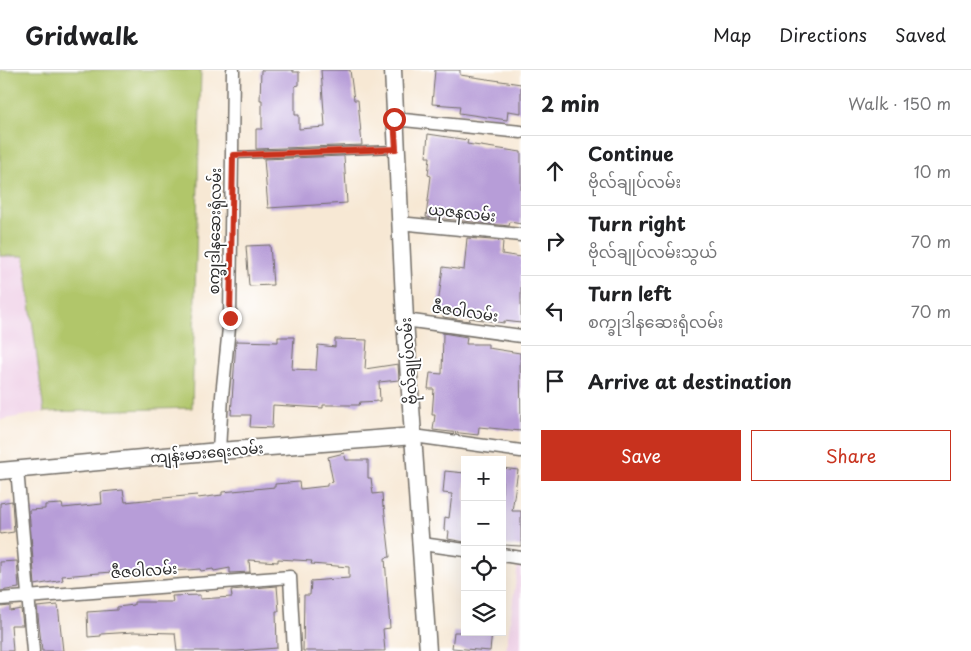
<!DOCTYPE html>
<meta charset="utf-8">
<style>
body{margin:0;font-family:"Playpen Sans","Noto Sans Myanmar",sans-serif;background:#f2f2f2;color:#202124}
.controls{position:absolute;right:15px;bottom:15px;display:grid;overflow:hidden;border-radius:0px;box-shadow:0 5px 20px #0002}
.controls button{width:45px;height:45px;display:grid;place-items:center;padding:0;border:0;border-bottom:1px solid #e0e0e0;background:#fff;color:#202124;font:25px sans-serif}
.stop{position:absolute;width:15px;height:15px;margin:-11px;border:4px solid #c8321e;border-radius:50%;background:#fff}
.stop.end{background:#c8321e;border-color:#fff;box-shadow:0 1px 5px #0008}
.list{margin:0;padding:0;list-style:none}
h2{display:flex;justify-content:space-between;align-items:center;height:65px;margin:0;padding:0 20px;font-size:21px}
h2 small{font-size:16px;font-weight:400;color:#757577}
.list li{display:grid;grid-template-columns:32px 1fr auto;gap:15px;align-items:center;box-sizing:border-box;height:70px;padding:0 20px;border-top:1px solid #e0e0e0}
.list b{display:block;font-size:19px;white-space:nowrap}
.list p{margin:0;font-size:16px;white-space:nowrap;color:#757577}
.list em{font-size:16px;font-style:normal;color:#757577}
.actions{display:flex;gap:10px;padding:15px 20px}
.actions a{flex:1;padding:11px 0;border:1px solid #c8321e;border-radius:0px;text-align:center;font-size:18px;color:#c8321e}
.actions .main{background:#c8321e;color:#fff}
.icon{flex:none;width:28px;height:28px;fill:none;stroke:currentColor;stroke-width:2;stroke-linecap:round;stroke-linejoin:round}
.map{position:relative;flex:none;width:521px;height:581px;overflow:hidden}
header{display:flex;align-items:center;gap:30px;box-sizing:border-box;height:70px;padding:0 25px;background:#fff;border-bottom:1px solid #e0e0e0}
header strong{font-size:24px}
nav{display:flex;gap:28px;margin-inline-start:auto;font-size:18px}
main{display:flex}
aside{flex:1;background:#fff}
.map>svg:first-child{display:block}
.built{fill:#efd0e7}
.green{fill:#b1c66a;stroke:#6e784a}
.building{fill:#b79dd8}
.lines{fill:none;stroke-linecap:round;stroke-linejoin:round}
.service-casing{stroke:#726d66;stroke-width:9}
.minor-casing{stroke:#726d66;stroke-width:15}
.tertiary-casing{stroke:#726d66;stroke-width:19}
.service{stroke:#fff;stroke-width:6}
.minor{stroke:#fff;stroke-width:12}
.tertiary{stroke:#fff;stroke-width:16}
.route{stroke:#c8321e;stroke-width:6}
.labels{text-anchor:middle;stroke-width:4;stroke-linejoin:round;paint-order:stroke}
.street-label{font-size:15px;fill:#2b2b2b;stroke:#fff}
</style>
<header>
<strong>Gridwalk</strong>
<nav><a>Map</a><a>Directions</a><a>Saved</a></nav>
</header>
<main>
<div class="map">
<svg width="521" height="581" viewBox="0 0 521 581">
<rect width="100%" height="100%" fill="#fff"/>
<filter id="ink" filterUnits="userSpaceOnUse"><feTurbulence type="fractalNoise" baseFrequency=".02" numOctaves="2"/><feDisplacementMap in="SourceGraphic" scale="10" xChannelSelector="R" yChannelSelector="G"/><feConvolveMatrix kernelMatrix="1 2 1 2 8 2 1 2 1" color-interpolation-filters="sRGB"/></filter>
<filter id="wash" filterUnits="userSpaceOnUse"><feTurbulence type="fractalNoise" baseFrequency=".0096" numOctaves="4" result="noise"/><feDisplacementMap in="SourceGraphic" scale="20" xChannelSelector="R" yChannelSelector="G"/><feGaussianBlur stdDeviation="1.12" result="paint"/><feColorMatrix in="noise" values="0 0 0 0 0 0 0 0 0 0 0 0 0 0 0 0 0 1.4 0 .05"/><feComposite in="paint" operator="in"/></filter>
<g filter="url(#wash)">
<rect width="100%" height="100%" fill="#f7e8d4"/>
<!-- built -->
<path class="built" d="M0 186H24L44 342 0 350Z
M518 494H521V581H506Z"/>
<!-- green -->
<path class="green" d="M0 0H201L192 338 44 342 24 186H0Z"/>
<g id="blocks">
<!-- building -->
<path class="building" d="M261 0H293V2H299V15L295 16V45H299V59L325 57 321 0H350L354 30H358L362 75 256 79V59H262V30H260Z
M435 0H460V5L521 14V43L508 41 507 50 459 43 460 36 432 34Z
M428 64 468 70 467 74 521 82V154L510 152 509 156 426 147 431 106 428 105 430 87H426Z
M344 86 347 133 268 138 264 89Z
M467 168 503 171 502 184 521 187V253L504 251V253L470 248 469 251 443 247 444 242H437L443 197 464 200Z
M270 175 273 215 249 216 246 176Z
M443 263 467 267 466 274H488V278L520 283 521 361 479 357 478 365 433 360 435 345H432L434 319H428L430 303 442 304Z
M278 267H294L292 299 316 300 318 275 335 277V269L367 270 365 299 398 294 399 310 379 312 380 331 360 332 359 335H323V338L273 335 272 358 250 357 251 345H231L236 271 278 272Z
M344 383 346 390H368V408H371L373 424 382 423 383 437 384 436 390 487 385 488 390 558 383 559 385 581H303L304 525H310L311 511 349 508V497L311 494 312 491 278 489V492L249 490 250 502 230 503V498L214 501 213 499 201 501 200 499 124 505 112 506V502L62 506 63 510 35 515 29 440 45 439V435L62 434 63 438 102 434 101 422 123 420 125 432 174 427 197 425 198 428 222 425V422L275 417V414L299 412 300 419 327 416V413L333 412 328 387Z
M502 398 518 400 512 441H521V476L502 475Z
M445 401 465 403V472L448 469 449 461 444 460 445 447 449 448 452 424 443 423Z
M12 431 14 462 0 464V433Z
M17 491 19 518 0 521V492Z
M277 516 279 541H276L277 578 237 581H177L175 563 134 562 101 564V566L88 567 87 542 117 540V537L134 535V532H173L172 526 200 525V529L232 527 231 520Z
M58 535 63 581H42L37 537Z
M10 536V541L21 539 23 555H11L13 581H0V537Z
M454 562H492L490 581 452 578Z"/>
</g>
</g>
<g filter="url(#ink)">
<use href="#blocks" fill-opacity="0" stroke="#726d66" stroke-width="1"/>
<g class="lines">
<!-- service casing -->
<g class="service-casing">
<path id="service" d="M233 85 396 79"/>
</g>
<!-- minor casing -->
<g class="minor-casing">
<path id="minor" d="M394 49 521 62
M399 153 521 165
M405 250 521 266
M414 366 521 381
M219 381 222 326 230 248 233 0
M17 399 33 581
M422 474 465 480
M502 485 521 488
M0 529 290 507 294 581"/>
</g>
<!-- tertiary casing -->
<g class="tertiary-casing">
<path id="tertiary" d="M393 0 405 250 428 581
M0 401 219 381 414 366"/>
</g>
<!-- service -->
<use href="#service" class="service"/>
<!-- minor -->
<use href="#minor" class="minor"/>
<!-- tertiary -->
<use href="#tertiary" class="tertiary"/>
</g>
</g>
<g class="lines" filter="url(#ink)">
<!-- route -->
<path class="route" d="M230 248 233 85 396 79 394 49"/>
</g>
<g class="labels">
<!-- street labels -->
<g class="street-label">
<text transform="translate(462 143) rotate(6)" y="5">ယုဇနလမ်း</text>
<text transform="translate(215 161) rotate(-89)" y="5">စက္ခုဒါနဆေးရုံလမ်း</text>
<text transform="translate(465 242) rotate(8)" y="5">ဇီဇဝါလမ်း</text>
<text transform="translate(409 291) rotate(-94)" y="5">ဗိုလ်ချုပ်လမ်း</text>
<text transform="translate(207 383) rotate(-5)" y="5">ကျန်းမားရေးလမ်း</text>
<text transform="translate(144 501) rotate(-4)" y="5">ဇီဇဝါလမ်း</text>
</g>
</g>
</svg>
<div class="controls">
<button>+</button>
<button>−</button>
<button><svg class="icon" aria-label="locate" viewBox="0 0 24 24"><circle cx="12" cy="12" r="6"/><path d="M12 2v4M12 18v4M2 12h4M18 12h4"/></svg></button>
<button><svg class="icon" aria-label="layers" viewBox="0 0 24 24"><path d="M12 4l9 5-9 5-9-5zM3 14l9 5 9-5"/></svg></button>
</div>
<div class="stop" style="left:394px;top:49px"></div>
<div class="stop end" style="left:230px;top:248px"></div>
</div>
<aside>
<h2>2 min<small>Walk · 150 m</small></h2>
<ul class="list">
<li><svg class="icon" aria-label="ahead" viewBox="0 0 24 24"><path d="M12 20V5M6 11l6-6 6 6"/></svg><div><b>Continue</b><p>ဗိုလ်ချုပ်လမ်း</p></div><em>10 m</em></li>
<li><svg class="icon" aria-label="right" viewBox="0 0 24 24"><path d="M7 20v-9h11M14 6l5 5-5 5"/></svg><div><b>Turn right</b><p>ဗိုလ်ချုပ်လမ်းသွယ်</p></div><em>70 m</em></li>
<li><svg class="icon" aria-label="left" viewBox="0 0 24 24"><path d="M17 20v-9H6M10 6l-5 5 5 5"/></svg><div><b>Turn left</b><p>စက္ခုဒါနဆေးရုံလမ်း</p></div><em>70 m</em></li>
<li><svg class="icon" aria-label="arrive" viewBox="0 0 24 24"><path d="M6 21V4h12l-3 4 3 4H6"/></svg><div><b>Arrive at destination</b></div></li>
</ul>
<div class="actions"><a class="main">Save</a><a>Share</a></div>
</aside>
</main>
